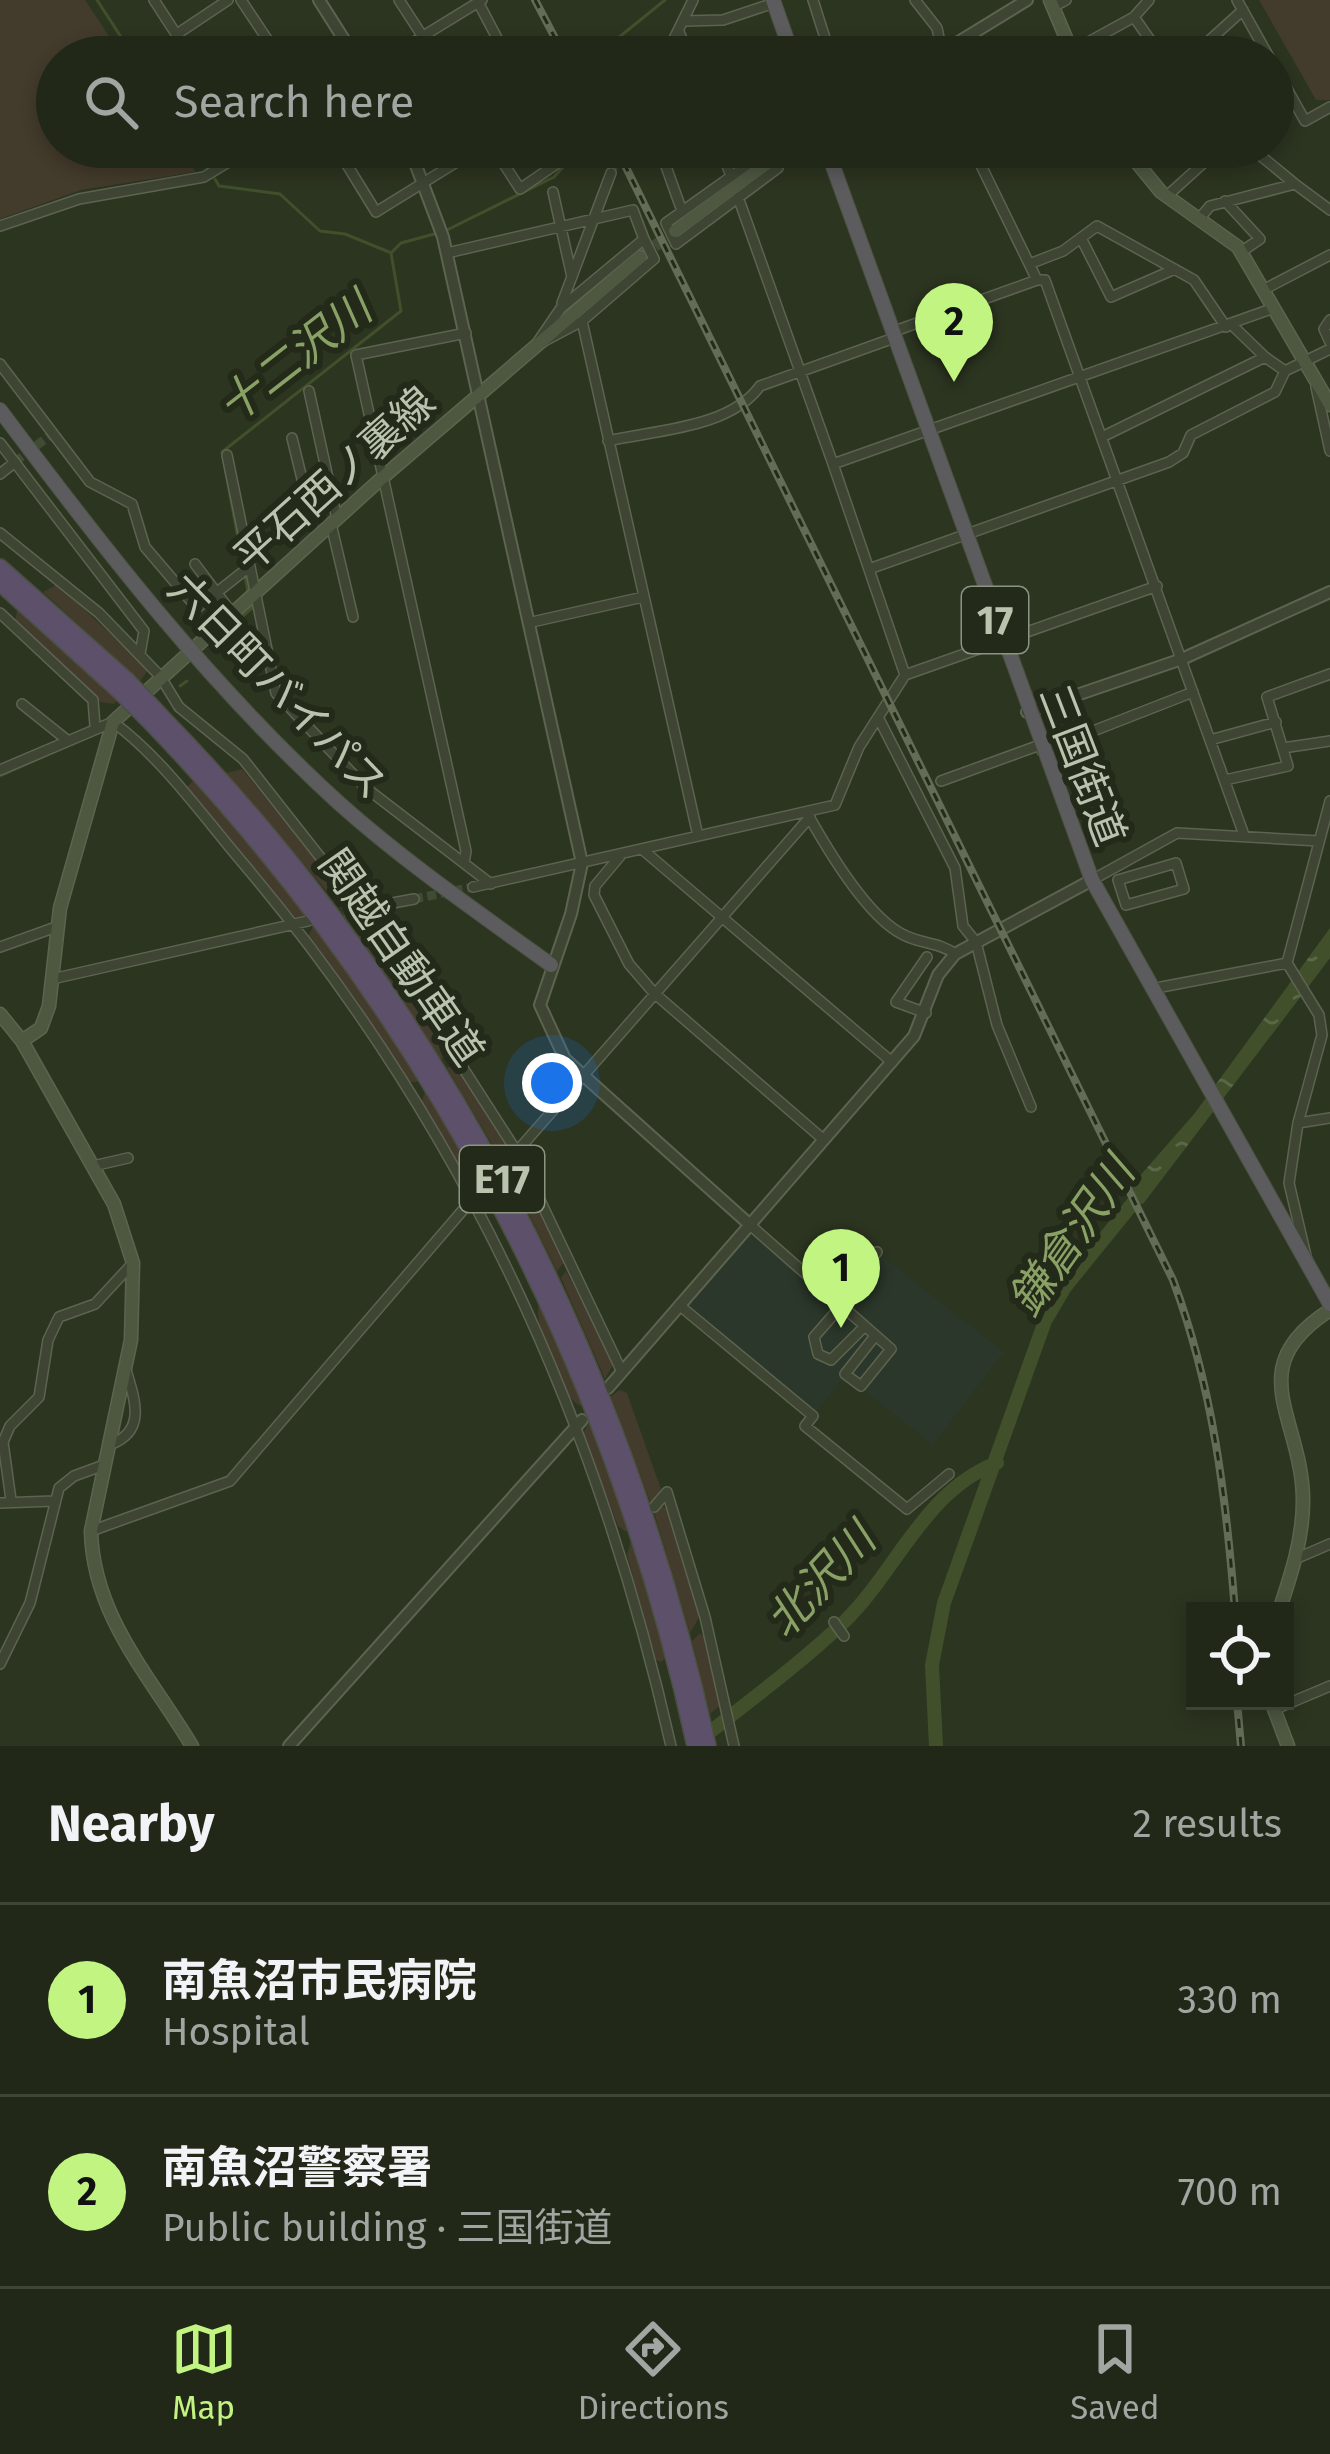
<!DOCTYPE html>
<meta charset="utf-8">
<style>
body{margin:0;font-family:"Fira Sans","Noto Sans JP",sans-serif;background:#2d3425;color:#f1f3f6}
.controls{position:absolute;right:36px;bottom:36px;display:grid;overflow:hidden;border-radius:0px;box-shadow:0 6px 18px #0003}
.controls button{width:108px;height:108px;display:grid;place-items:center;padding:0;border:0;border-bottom:3px solid #3e4437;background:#212818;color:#f1f3f6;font:60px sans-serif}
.you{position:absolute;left:552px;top:1083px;width:42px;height:42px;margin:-30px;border:9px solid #fff;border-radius:50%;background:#1a73e8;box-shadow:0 0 0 18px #1a73e833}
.badge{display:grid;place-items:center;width:78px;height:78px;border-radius:50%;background:#c1f480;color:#111;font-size:39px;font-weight:700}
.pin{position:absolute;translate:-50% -99px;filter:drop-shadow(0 3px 6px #0008)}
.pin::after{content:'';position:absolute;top:63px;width:42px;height:36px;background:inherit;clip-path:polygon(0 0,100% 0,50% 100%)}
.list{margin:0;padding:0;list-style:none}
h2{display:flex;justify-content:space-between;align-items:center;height:156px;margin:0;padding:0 48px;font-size:51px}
h2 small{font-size:39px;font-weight:400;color:#a2a6a2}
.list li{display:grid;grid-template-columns:78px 1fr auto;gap:36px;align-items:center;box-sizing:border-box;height:192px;padding:0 48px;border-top:3px solid #3e4437}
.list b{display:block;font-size:45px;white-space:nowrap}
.list p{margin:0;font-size:39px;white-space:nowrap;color:#a2a6a2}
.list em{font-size:39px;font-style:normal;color:#a2a6a2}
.icon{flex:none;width:66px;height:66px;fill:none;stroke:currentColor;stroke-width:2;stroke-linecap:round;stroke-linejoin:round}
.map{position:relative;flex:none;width:1330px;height:1746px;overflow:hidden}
.search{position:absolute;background:#212818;box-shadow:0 6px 18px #0003;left:36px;right:36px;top:36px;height:132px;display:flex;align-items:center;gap:30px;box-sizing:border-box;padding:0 42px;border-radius:66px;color:#a2a6a2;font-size:45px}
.sheet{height:540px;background:#212818}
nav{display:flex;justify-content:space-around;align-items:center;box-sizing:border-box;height:168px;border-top:3px solid #3e4437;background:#212818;font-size:33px;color:#a2a6a2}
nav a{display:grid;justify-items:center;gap:6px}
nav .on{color:#c1f480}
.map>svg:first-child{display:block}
.medical{fill:#2b372a}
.green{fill:#433b2b}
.water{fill:url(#water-ripples)}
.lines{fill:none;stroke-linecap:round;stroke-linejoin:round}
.stream{stroke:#41502b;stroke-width:3}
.river{stroke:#41502b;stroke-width:14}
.minor-tunnel{stroke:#414a35;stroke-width:9;stroke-dasharray:9 4.5;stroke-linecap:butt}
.secondary-tunnel{stroke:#414a35;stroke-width:12;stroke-dasharray:12 6;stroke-linecap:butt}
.minor-casing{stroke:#5c6450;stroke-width:12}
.tertiary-casing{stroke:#5c6450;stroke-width:14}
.secondary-casing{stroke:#5c6450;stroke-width:15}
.trunk-casing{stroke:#49503d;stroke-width:16}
.motorway-casing{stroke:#49503d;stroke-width:18}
.minor{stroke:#3e4533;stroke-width:9}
.tertiary{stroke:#3e4533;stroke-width:10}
.secondary{stroke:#4e5841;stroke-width:12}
.trunk{stroke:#5c5b5e;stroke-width:14}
.motorway{stroke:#5c506b;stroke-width:15}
.rail-casing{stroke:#636c55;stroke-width:8}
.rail{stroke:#232a19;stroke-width:3;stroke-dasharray:9;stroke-linecap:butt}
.motorway-bridge-casing{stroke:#49503d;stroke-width:18;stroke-linecap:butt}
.motorway-bridge{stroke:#5c506b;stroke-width:15}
.labels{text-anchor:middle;stroke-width:12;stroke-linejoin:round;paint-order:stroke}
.shield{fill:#232a19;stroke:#8c9581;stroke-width:3}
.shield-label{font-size:39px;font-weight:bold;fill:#b9c3ad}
.street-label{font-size:42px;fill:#b9c3ad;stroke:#232a19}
.water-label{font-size:45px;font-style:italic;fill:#8aa166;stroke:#232a19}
</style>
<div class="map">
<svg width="1330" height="1746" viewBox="0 0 1330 1746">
<defs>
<pattern id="water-ripples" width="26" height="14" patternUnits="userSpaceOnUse" patternTransform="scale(3)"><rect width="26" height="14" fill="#41502b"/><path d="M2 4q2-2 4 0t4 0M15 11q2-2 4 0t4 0" fill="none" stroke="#5a6847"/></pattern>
</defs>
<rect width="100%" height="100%" fill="#2c3520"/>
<!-- medical -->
<path class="medical" d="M749 1224 836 1294 877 1252 1004 1352 933 1445 845 1376 813 1416 679 1305Z"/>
<!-- green -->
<path class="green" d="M0 0H85L123 57H57V147H184L195 172 81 190 0 219Z
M1259 0H1330V100H1316Z
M58 584 148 670 140 681 43 592Z
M17 610 104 687 117 701 114 704 100 702 15 622Z
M242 769 344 895 342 909 226 773Z
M194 780 308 916 294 918 185 789Z
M361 917 448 1052 441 1059 345 918Z
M314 925 420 1079 416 1082H409L307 938Z
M458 1064 511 1150 502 1161 447 1068Z
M426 1089 480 1185 468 1184 421 1103Z
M519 1165 566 1260 557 1271 507 1170Z
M566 1271 614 1363 605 1379 561 1278Z
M540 1300 584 1403 581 1406C561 1400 530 1318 540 1300Z
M620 1390 627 1393 661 1489 651 1504 611 1396Z
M591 1420 629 1528 626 1532 618 1526 583 1433Z
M662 1506 671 1511 701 1614 690 1633 654 1512Z
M632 1537 667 1657 661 1662 656 1660 627 1555Z
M699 1634 705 1635 723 1703 710 1714 692 1641Z"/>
<!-- water -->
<path class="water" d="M1330 928V958L1143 1204 1131 1186 1195 1113Z"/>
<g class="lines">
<!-- stream -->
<path class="stream" d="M97 0 134 57
M622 57 618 38 665 0
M194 147 207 168
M215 179 219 186 280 194 320 231 345 234 389 252
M447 230 554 177 582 147
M392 252 401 243 438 233
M248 592 222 452 401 311 391 253
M224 647 236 622 252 608 250 602
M180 686 187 681
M0 776 69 745"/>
<!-- river -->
<path class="river" d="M701 1739C749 1701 800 1664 845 1621 897 1570 925 1490 997 1463
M936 1746 932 1665 944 1603 1045 1321 1065 1287 1146 1187"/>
<!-- minor-tunnel -->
<path class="minor-tunnel" d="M611 173 621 147
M15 462 53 433
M414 899 473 887
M330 916 361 909"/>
<!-- secondary-tunnel -->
<path class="secondary-tunnel" d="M640 257 675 231"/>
<!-- minor casing -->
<g class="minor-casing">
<path id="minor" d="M154 0 191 57
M241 0 279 57
M399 0 436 57
M813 0 831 57
M915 0 937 28 942 52
M1237 0 1269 57
M478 2 507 57
M1053 7 1066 0
M1134 17 1162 57
M685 21 723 20 774 3
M679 32 690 57
M177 34 228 0
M1072 51 1134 17 1149 0
M389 57 482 0
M665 57 693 0
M1041 57 1068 43
M1191 57 1243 10
M1273 64 1305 121 1330 107
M336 147 376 212 481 147
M493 147 520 189 562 160 556 147
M659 147 682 211
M720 147 731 176
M972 147 1037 280H1045L1244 835
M1250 147 1295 184
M767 151 778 155V168L676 244 666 223Z
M553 192 572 277
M1167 196 1221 147
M738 197 833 464 1274 308
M1225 201 1260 239 1241 252
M1199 219 1210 206 1295 184 1330 210
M0 226 79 199 204 177 253 147
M1081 238 1111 297 1175 269
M644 239 654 259 582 321 535 346 561 308Z
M447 253 633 210 644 239
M1032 263 1063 251 1097 226 1194 280 1226 327
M1263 290 1330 255
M562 303 611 173
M1330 320 1324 329 1330 342
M582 321 698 836
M1233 326 1265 357
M892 332 1037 280
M0 364 90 482 132 504 145 547 197 608 249 567
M1316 387 1330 451
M309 391 337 519
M1104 436 1265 357 1285 371 1330 349
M292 438 302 479 327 474
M608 441C656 430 730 428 760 386L894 338
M0 443 144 631 140 654
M227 455 276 693 366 788 491 884
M833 464 905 675
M0 474 15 462
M331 524 353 617
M0 533 99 613 160 676 179 707 243 759 361 909 517 1152 622 1372
M195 564 232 613
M869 569 1169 462 1183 453 1191 435 1275 392 1285 371
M0 613 93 700 95 726
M532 622 643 597
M22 704 67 740
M878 717 955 868 963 926 976 942 997 1025 1031 1107
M1210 740 1276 722
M1283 748 1330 741
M1042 751 1193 692
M0 770 113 722C163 759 202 815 242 862 463 1123 596 1414 671 1746
M1225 780 1288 766 1267 697 1330 674
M941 781 1040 745
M807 813C826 847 867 916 902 934 919 944 940 942 955 954
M643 850 892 1062
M621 855 595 886 594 895 629 964 654 993 824 1140
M464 863 466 851 356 355 466 333
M1176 863 1184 889 1126 905 1118 880Z
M1092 880 1177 833 1319 841
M473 887 835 805 859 747 905 675 1157 586
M361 909 414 899
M0 947 56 927
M52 979 308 921
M1151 989 1287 963
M926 1013 896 1002 927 957
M1298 1123 1330 1118
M505 1165 810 817
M93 1166 128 1158
M749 1224 891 1349 861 1386 845 1374 875 1336
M1307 1260 1289 1183 1298 1123 1322 1035 1319 1015 1287 963 1330 801
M835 1301 877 1252
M679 1305 813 1416 805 1426 907 1509 949 1474
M841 1306 814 1337 818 1354 831 1360 864 1327
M109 1445C147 1432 135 1400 126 1370
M667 1492 705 1617 734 1746
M11 1500 3 1442 10 1426 39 1397 48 1340 59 1317 95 1304 133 1263
M0 1503 54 1501
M654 1507 667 1492
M91 1531 230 1481 481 1189
M1295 1559 1330 1544
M834 1622 844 1636
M0 1664 30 1603 59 1488 74 1476 104 1465
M1273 1710 1330 1686"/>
</g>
<!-- tertiary casing -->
<g class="tertiary-casing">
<path id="tertiary" d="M319 0 355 57
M934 57 1027 0
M409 147 443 237 582 863 571 914 540 1005 565 1059 749 1224
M1027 712 1182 659 1330 592
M608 1388 914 1036 938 975 955 954 1092 880
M289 1746 582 1420"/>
</g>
<!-- secondary casing -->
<g class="secondary-casing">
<path id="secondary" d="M1050 0 1074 57
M1124 147 1161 192 1238 247 1330 405
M675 231 789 147
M0 1014 22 1041 114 1204 133 1263 131 1340 91 1531C93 1616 150 1676 192 1746
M22 1041 41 1028 49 1006 60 908 113 722 383 477 640 257
M1279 1611C1291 1575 1303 1539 1303 1501 1303 1418 1239 1368 1330 1310
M1271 1701 1288 1746"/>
</g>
<!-- trunk casing -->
<g class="trunk-casing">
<path id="trunk" d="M773 0 793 57
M826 147 1092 880 1330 1304
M0 410C104 549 211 687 340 804 406 863 479 913 551 965"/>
</g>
<!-- motorway casing -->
<g class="motorway-casing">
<path id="motorway" d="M0 567 127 680
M0 583 118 690
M162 717C440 1002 623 1359 708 1746
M153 725C427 1011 611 1360 695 1746"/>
</g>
<!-- minor -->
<use href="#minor" class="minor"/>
<!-- tertiary -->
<use href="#tertiary" class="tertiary"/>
<!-- secondary -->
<use href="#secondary" class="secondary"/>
<!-- trunk -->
<use href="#trunk" class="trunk"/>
<!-- motorway -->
<use href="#motorway" class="motorway"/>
<!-- rail casing -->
<g class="rail-casing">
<path id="rail" d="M535 0 565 57
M616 147 1173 1280C1213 1387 1226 1497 1235 1611
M1237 1701 1241 1746"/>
</g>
<!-- rail -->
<use href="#rail" class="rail"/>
<!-- motorway-bridge casing -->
<g class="motorway-bridge-casing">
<path id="motorway-bridge" d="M127 680 162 717
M118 690 153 725"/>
</g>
<!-- motorway-bridge -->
<use href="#motorway-bridge" class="motorway-bridge"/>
</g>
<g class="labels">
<!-- shield labels -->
<g class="shield">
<rect x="962" y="587" width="66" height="66" rx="9"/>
<rect x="460" y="1146" width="84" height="66" rx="9"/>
</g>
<g class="shield-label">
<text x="995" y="634">17</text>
<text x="502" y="1193">E17</text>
</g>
<!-- street labels -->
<g class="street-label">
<text transform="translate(334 479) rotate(-42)" y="15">平石西ノ裏線</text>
<text transform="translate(278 686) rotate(46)" y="15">六日町バイパス</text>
<text transform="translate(1083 765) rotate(69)" y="15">三国街道</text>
<text transform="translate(402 957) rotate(55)" y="15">関越自動車道</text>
</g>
<!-- water labels -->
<g class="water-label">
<text transform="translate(294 357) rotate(-38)" y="16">十二沢川</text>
<text transform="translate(1071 1236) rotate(-55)" y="16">鎌倉沢川</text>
<text transform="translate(820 1580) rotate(-47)" y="16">北沢川</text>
</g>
</g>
</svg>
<div class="controls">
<button><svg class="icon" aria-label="locate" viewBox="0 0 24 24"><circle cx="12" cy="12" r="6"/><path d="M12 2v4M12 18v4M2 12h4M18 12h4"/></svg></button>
</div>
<div class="you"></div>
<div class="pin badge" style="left:841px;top:1328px">1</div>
<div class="pin badge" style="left:954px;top:382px">2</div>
<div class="search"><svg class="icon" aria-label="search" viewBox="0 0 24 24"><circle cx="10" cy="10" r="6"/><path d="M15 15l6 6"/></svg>Search here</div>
</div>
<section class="sheet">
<h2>Nearby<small>2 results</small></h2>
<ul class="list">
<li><span class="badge">1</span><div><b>南魚沼市民病院</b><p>Hospital</p></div><em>330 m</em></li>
<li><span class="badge">2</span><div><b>南魚沼警察署</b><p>Public building · 三国街道</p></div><em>700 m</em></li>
</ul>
</section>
<nav>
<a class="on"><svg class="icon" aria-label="map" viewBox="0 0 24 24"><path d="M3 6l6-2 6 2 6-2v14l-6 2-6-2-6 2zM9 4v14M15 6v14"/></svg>Map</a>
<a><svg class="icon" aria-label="directions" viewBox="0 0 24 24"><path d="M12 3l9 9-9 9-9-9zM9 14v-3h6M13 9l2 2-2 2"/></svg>Directions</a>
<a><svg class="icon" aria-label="saved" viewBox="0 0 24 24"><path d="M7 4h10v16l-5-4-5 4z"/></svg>Saved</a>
</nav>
